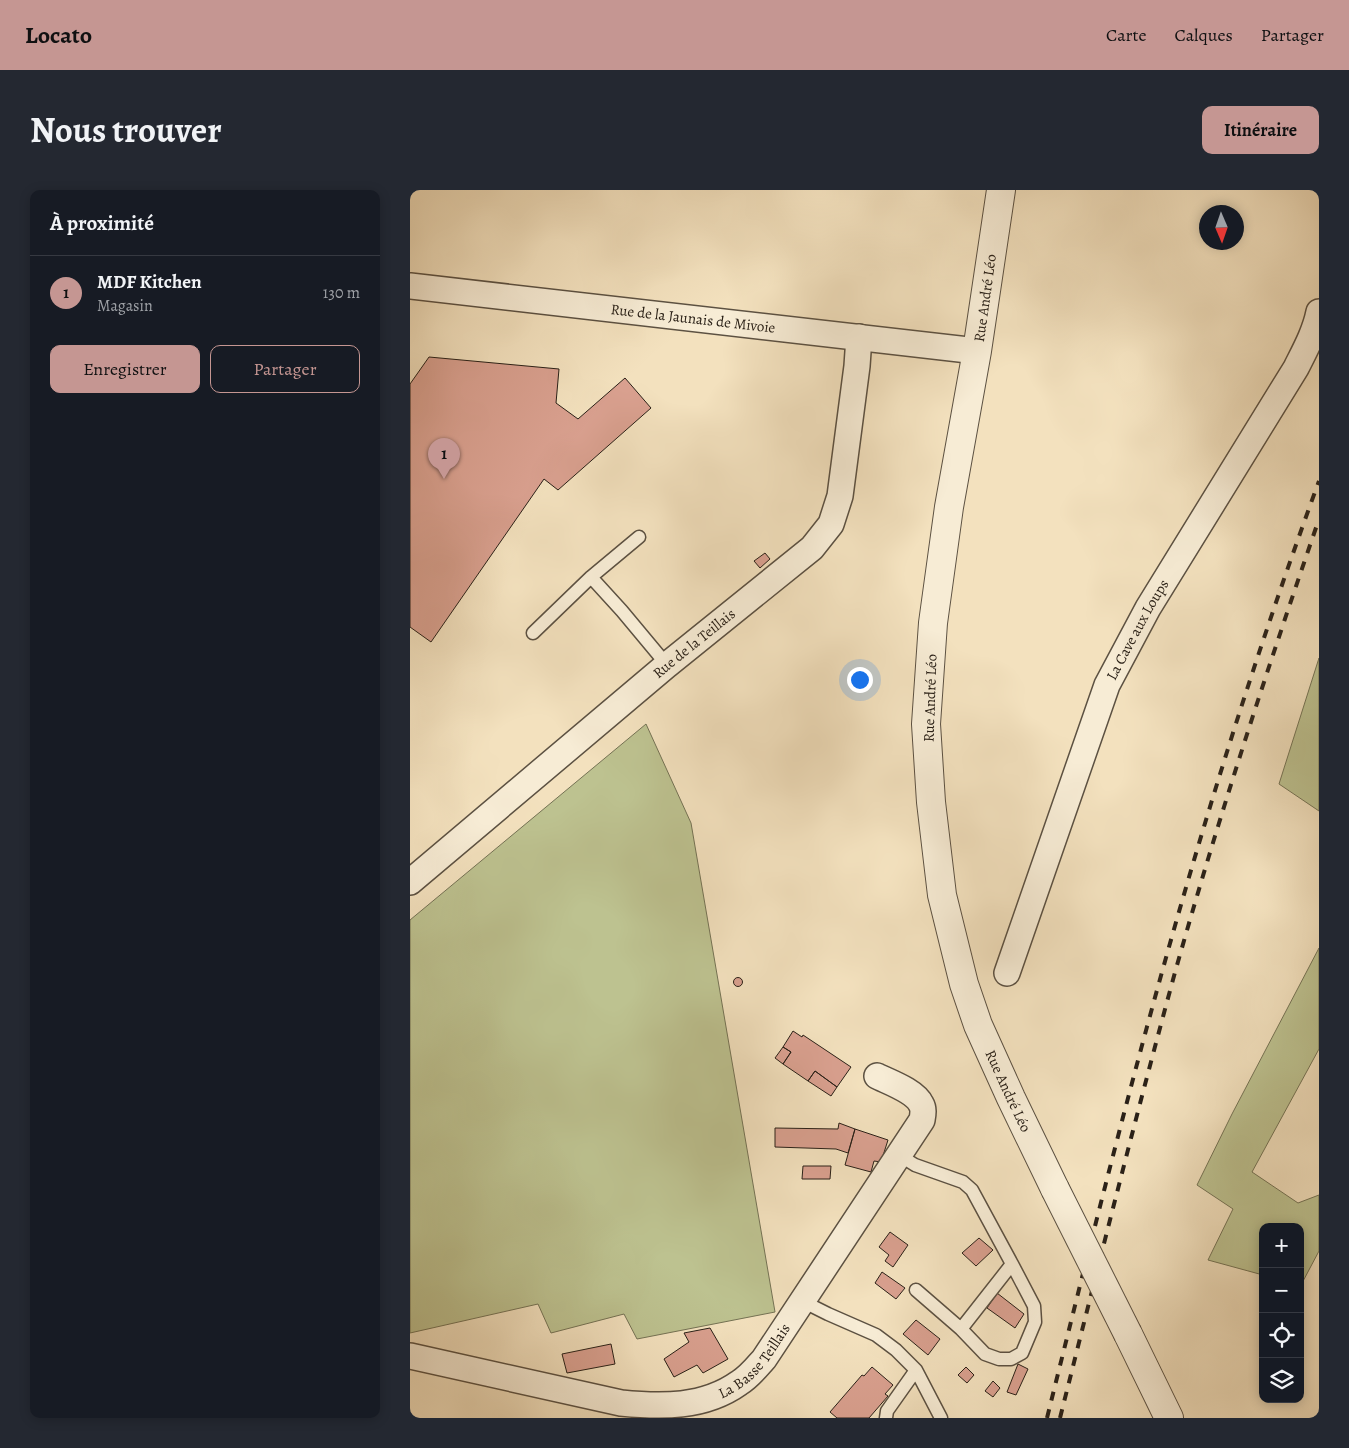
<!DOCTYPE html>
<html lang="fr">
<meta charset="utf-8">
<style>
body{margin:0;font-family:Alegreya,serif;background:#242831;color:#f1f3f6}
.controls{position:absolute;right:15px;bottom:15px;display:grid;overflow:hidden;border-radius:10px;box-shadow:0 2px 12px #0003}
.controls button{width:45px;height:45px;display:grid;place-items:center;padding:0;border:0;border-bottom:1px solid #363941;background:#171b24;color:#f1f3f6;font:25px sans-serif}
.compass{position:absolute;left:789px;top:15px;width:45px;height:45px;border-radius:50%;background:#171b24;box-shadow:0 2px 12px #0003;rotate:178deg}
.you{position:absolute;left:449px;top:489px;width:18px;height:18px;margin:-12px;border:4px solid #fff;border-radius:50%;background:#1a73e8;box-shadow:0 0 0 8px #1a73e833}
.badge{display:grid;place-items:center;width:32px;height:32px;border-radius:50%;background:#c59692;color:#111;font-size:16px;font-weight:700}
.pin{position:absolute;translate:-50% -41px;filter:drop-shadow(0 1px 2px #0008)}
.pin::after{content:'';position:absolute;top:26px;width:18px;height:15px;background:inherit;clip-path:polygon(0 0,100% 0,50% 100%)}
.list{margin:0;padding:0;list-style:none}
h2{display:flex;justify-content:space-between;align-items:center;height:65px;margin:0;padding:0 20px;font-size:21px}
h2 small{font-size:16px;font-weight:400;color:#9ea1a6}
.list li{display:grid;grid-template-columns:32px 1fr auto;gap:15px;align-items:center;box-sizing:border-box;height:75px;padding:0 20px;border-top:1px solid #363941}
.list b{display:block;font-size:19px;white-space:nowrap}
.list p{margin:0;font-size:16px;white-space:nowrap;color:#9ea1a6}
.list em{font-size:16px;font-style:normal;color:#9ea1a6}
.actions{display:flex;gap:10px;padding:15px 20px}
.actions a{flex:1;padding:11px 0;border:1px solid #c59692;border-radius:10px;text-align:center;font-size:18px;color:#c59692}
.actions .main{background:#c59692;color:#111}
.icon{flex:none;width:28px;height:28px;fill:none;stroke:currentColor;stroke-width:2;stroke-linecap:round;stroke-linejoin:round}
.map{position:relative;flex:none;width:909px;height:1228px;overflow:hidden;border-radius:10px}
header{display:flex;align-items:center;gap:30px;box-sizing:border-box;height:70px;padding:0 25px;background:#c59692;color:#111}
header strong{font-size:24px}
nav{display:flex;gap:28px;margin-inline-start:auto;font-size:18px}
.intro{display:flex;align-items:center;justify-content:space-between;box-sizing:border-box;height:120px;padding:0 30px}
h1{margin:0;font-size:35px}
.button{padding:12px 22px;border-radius:10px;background:#c59692;color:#111;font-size:18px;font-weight:700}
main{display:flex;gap:30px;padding:0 30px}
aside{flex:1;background:#171b24;border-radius:10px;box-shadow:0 2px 12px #0003}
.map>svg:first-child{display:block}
.green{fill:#bdc290;stroke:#747254}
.building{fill:#d9a08f;stroke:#2a2118}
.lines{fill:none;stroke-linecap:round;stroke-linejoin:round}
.service-casing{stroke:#5c5142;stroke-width:15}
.minor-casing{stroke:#5c5142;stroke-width:28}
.tertiary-casing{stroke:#5c5142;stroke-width:30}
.service{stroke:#f7ecd5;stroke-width:12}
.minor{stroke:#f7ecd5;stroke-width:25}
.tertiary{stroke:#f7ecd5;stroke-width:28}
.rail{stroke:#2a2118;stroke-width:4;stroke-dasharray:9 9;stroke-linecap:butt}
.tertiary-bridge-casing{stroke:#5c5142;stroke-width:30;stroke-linecap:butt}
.tertiary-bridge{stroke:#f7ecd5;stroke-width:28}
.labels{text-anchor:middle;stroke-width:4;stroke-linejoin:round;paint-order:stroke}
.street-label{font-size:15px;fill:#2a2118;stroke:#f7ecd5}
</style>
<header>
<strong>Locato</strong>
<nav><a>Carte</a><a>Calques</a><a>Partager</a></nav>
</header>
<div class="intro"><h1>Nous trouver</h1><a class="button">Itinéraire</a></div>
<main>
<aside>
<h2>À proximité<small></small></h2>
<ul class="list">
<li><span class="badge">1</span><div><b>MDF Kitchen</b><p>Magasin</p></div><em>130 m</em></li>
</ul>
<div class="actions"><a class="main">Enregistrer</a><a>Partager</a></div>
</aside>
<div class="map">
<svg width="909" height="1228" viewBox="0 0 909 1228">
<rect width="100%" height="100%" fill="#f3e1be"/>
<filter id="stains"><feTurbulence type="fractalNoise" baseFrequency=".004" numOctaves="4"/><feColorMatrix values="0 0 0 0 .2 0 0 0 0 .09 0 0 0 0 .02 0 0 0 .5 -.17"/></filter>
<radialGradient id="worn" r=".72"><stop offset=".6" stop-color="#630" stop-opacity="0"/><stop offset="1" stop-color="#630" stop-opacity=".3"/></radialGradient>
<!-- green -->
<path class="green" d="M909 468V621L869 594Z
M236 534 281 633 365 1122 227 1149 214 1124 141 1143 128 1114 0 1143V730Z
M909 758V859L842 982 888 1013 909 1005V1061L891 1095 890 1037H853V1085L798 1070 823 1019 787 995 822 924Z"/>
<!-- building -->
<path class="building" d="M19 167 149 179 146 213 168 229 215 188 241 218 148 300 134 289 21 452 0 437V194Z
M355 363 360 369 350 378 344 371Z
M323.5 792a4.5 4.5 0 1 1 9 0a4.5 4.5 0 1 1-9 0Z
M383 841 392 847 393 845 441 877 427 897 405 881 398 891 373 874 381 862 373 857Z
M373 857 381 862 373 874 365 868Z
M405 881 427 897 421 906 398 891Z
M429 933 445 939 438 963 426 959 365 957V938L428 939Z
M445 939 478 950 471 972 464 971 461 982 435 975Z
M393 976H421L420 989H392Z
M480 1042 498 1055 483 1077 475 1071 479 1065 469 1057Z
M569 1048 583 1060 566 1076 552 1063Z
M472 1082 495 1098 486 1109 465 1093Z
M587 1103 614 1124 605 1138 577 1118Z
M506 1130 530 1149 518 1165 493 1144Z
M300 1138 318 1169 293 1183 287 1175 264 1187 254 1169 279 1152 274 1143Z
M201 1154 205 1174 157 1183 152 1164Z
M608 1174 618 1179 606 1205 597 1202Z
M462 1177 483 1195 475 1204 478 1206 459 1228H427L420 1222 452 1185 454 1186Z
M556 1177 564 1185 557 1193 548 1185Z
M583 1191 590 1198 583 1207 575 1201Z"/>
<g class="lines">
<!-- service casing -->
<g class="service-casing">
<path id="service" d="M181 387 212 421 257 475
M123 443 181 387 229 347
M489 965 505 975 553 992 562 1000 602 1074 551 1139
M506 1100 551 1139 575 1164 589 1169H601L612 1163 625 1132 624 1116 602 1074
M392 1111 418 1124 466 1145 486 1160 506 1180 531 1228
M476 1228 477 1221 506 1180"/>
</g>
<!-- minor casing -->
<g class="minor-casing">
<g id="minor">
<path id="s1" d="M0 96 567 161"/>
<path id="s2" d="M0 692 257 475 402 358 421 334 430 306 447 176 449 147"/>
<path id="s3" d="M597 783 697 495 738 418 886 178C895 160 905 142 909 122"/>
<path id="s4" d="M0 1166 211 1213C251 1217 294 1218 329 1193 339 1187 346 1178 354 1169L512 930C513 924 514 919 511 914 505 901 479 892 467 886"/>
</g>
</g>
<!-- tertiary casing -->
<g class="tertiary-casing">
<g id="tertiary">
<path id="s5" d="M591 0 567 161 539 317 523 433 516 534 521 612 532 705 554 794 568 835 601 908 645 999"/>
<path d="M718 1144 759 1228"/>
</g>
</g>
<!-- service -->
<use href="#service" class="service"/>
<!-- minor -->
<use href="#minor" class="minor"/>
<!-- tertiary -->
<use href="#tertiary" class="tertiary"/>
<!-- rail -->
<path class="rail" d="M637 1228C674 1079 711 930 752 782 798 616 850 452 909 291
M650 1228C687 1081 724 933 764 786 807 632 857 480 909 329"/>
<!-- tertiary-bridge casing -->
<g class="tertiary-bridge-casing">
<path id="tertiary-bridge" d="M645 999 718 1144"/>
</g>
<!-- tertiary-bridge -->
<use href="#tertiary-bridge" class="tertiary-bridge"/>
</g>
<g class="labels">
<!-- street labels -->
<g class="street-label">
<text transform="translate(575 108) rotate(-82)" y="5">Rue André Léo</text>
<text dy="5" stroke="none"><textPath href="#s1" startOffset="285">Rue de la Jaunais de Mivoie</textPath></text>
<text dy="5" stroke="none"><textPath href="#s3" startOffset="368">La Cave aux Loups</textPath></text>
<text dy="5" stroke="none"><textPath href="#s2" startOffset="371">Rue de la Teillais</textPath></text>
<text transform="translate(520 508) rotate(-88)" y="5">Rue André Léo</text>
<text dy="5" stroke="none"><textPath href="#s5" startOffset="919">Rue André Léo</textPath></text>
<text dy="5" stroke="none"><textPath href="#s4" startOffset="365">La Basse Teillais</textPath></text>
</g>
</g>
<rect width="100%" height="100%" filter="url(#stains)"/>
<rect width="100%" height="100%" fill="url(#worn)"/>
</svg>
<div class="controls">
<button>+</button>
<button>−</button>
<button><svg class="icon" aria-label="locate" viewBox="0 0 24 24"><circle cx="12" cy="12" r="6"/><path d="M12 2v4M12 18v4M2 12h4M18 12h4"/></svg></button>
<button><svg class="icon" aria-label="layers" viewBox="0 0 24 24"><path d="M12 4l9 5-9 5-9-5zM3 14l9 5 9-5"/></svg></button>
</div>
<svg class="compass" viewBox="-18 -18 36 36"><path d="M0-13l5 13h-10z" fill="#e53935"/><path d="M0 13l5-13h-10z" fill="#9ea1a6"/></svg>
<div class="you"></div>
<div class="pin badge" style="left:34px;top:289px">1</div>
</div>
</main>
